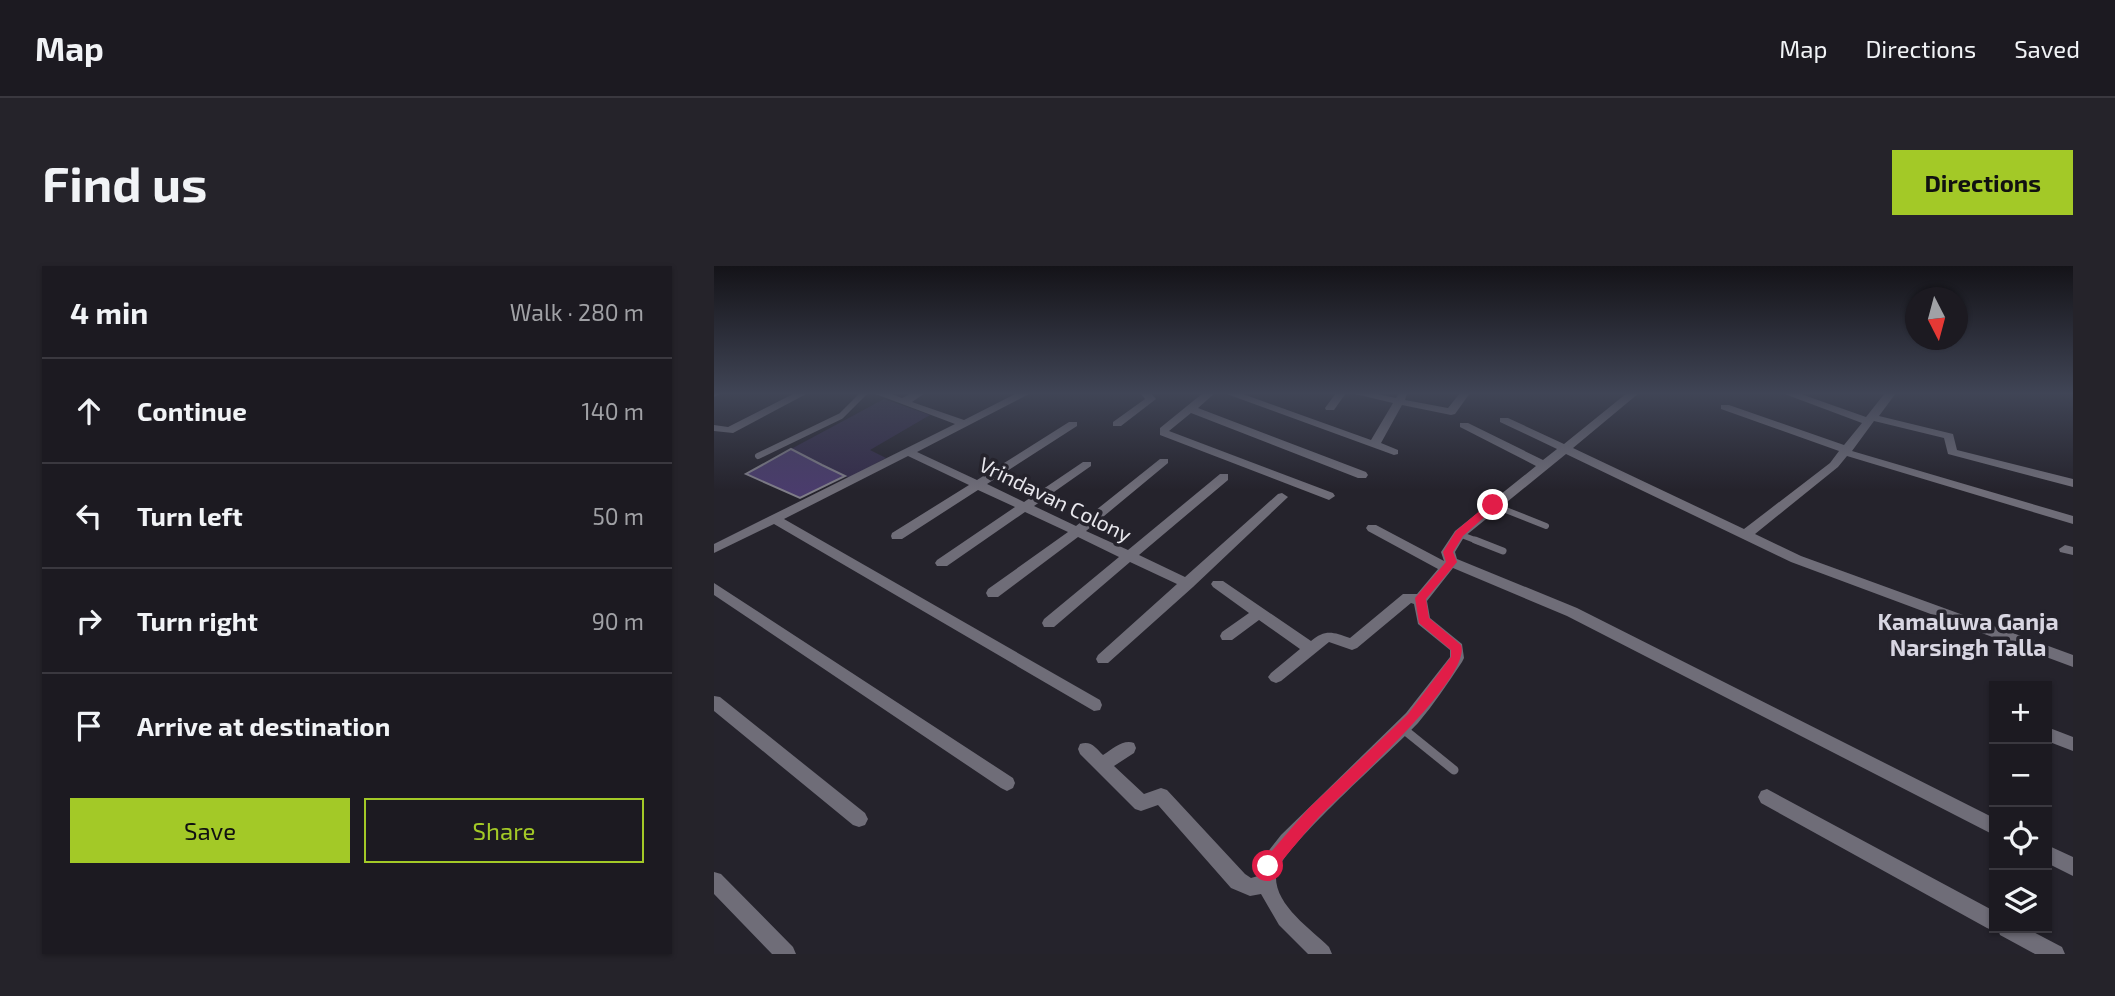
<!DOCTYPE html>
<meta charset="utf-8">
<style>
body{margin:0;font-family:"Exo 2",sans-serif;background:#25232a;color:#f1f3f6}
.controls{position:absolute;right:21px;bottom:21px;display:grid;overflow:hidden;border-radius:0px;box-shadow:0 2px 5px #0004}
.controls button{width:63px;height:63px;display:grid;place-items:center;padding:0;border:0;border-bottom:2px solid #3a383f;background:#1c1a21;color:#f1f3f6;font:35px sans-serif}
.compass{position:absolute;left:1191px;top:21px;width:63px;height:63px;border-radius:50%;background:#1c1a21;box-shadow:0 2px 5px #0004;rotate:174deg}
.stop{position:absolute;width:21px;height:21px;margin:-16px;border:5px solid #e11d48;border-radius:50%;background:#fff}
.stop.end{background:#e11d48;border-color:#fff;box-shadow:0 2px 7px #0008}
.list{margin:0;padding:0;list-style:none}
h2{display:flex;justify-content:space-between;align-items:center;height:91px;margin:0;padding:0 28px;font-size:30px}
h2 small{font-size:23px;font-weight:400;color:#a0a1a5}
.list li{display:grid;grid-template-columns:46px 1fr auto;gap:21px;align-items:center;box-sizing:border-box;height:105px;padding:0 28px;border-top:2px solid #3a383f}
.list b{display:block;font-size:26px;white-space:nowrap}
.list em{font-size:23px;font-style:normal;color:#a0a1a5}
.actions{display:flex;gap:14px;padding:21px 28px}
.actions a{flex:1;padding:16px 0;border:2px solid #a3c927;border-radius:0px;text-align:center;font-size:24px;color:#a3c927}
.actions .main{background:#a3c927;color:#111}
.icon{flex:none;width:38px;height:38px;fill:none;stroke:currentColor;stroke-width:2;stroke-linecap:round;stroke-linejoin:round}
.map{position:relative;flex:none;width:1359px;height:688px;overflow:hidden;border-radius:0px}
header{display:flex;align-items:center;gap:42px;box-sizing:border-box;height:98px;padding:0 35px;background:#1c1a21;border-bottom:2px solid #3a383f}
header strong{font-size:33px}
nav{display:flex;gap:38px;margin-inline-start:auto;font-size:24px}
.intro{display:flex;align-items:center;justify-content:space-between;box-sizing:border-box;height:168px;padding:0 42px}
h1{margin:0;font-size:49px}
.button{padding:18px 32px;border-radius:0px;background:#a3c927;color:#111;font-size:24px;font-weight:700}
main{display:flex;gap:42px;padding:0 42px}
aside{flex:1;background:#1c1a21;border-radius:0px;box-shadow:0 2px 5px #0004}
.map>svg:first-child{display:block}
.green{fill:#342c4a}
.building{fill:#4a3c6c;stroke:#7f7d88;stroke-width:2}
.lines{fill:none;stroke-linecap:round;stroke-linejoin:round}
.service-far2{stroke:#6f6d78;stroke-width:6}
.service-far1{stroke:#6f6d78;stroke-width:7}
.service{stroke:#6f6d78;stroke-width:9}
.minor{fill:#6f6d78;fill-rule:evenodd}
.route{fill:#e11d48}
.labels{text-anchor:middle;stroke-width:7;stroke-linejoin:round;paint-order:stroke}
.street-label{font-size:21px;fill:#e8e7ed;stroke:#25232c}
.neighbourhood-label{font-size:23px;font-weight:bold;fill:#d8d6e2;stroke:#25232c}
</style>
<header>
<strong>Map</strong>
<nav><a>Map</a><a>Directions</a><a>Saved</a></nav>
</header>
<div class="intro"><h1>Find us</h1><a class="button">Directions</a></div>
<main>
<aside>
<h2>4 min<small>Walk · 280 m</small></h2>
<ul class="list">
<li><svg class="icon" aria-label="ahead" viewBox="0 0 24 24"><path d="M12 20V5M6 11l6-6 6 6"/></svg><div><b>Continue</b></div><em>140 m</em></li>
<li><svg class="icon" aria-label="left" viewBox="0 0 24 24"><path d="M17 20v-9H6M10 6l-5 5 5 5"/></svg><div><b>Turn left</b></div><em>50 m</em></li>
<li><svg class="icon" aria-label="right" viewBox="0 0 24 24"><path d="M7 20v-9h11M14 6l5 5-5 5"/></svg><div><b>Turn right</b></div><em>90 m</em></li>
<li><svg class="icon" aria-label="arrive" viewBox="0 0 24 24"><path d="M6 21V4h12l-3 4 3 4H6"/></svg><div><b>Arrive at destination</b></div></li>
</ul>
<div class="actions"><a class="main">Save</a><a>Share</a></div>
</aside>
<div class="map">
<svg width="1359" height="688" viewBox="0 0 1359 688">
<rect width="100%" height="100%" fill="#25232c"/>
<!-- green -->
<path class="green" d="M170 133 216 149 156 184 172 192 135 212 77 183Z"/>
<!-- building -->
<path class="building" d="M77 183 108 199 131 210 86 232 32 208Z"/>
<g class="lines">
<!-- service-far2 -->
<path class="service-far2" d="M44 190 127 150 150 127
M779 239 832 260
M745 268 766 276"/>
<!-- service-far1 -->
<path class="service-far1" d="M761 274 789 285"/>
<!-- service -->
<path class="service" d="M688 462 740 504"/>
<!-- minor -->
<path class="minor" d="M0 127H8L0 131Z
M81 127H94L19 167 0 165V159L14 161Z
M159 127H175L188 132 198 127H211L198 136 250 154 303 127H317L203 186 263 214 355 156H363V160L273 218 310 236 369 196H377V200L320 240 362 260 446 193H454V197L372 265 414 284 506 208H514V214L425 289 471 311 564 228 568 227 574 231 479 321 394 397H384L382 393 384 389 463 318 416 296 340 361H330L328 357 330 353 405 291 364 271 284 331H274L272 327 274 323 354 266 311 246 233 300H223L221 297 223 294 301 241 264 224 188 273H178L177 270 178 267 255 219 194 190 70 253 386 434 388 439 386 444 380 445 60 258 0 287V278L241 158Z
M426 127H437L442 133 407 160H399V156L431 133Z
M489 127H501L484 142 652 206 654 209 652 212H644L477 147 455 165 619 227 621 230 615 234 446 169V162Z
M510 127H526L657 174 679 137 637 127H659L682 132 685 127H693L691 134 734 142 746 127H756L741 148 737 149 688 139 667 177 684 184V188L680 189Z
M622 127H632L620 144H612L611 142Z
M913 127H925L859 182 1030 263 1116 197 1125 185 1007 143V139H1015L1130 179 1148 157 1068 127H1084L1152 151 1171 127H1182L1165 150 1239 168 1243 184 1359 213V221L1234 188 1230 172 1160 155 1138 185 1359 250V258L1133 190 1124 201 1041 268 1087 290 1359 389V401L1077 296 852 188 750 271 741 286 743 293 863 342 1280 552V569L853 350 739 302 713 335 716 352 748 378 750 392 748 396C734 417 720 438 704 457 680 483 564 584 562 609 560 639 597 663 615 681L618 688H594L565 659 547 628 536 630 517 622 444 539 427 545 421 543 366 488 364 483 366 478C377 474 382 482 389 489 399 483 409 473 420 477L422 482 420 487 400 500 430 528 447 522 453 524 531 608 537 612 544 610 552 588 567 569 692 447 736 391V384L704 358 700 338 697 337 643 382 638 384 615 376 567 415 562 417 557 415 554 411 557 407 586 383 545 354 518 374H508L506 370 508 366 535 347 499 321 497 318 499 315H509L597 375C611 363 619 366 636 372L689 328H703L724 303 654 265 652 262 654 259H662L730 295 727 286 741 265 822 200 746 161V157H754L829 194 843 183 786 156V152H794L850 178Z
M1351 279 1359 281V289L1346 286 1345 283Z
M0 317 299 512 301 517 299 522 293 525 287 522 0 329Z
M0 430 6 431 151 547 154 553 151 559 145 561 139 559 0 445Z
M1333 461 1359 471V485L1333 475Z
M1053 523 1280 645V662H1312L1348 681 1351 688H1321L1286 669 1284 663 1280 665 1273 662 1047 537 1044 531 1047 525Z
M1333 579 1359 591V610L1333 597Z
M0 606 7 608 79 681 82 688H58L0 628Z"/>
</g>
<!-- sky -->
<linearGradient id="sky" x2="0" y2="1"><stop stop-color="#141318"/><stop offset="0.57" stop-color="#404556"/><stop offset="1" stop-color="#404556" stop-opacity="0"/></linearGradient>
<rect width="1359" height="224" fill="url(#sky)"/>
<!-- route -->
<path class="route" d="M775 237 784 239 749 270 739 286 743 296 712 333 715 352 747 379C759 412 630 525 604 552 589 569 574 588 559 605H549V595L594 543 694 448 737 391V384L705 357 701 332 732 296 729 286 742 265Z"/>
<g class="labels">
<!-- street labels -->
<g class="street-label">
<text transform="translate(341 234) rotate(26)" y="7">Vrindavan Colony</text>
</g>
<!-- neighbourhood labels -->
<g class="neighbourhood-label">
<text x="1254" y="364">Kamaluwa Ganja<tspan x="1254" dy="26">Narsingh Talla</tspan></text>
</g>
</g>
</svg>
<div class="controls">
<button>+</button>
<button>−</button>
<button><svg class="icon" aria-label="locate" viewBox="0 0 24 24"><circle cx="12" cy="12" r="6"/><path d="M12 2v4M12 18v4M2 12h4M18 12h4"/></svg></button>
<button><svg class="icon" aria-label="layers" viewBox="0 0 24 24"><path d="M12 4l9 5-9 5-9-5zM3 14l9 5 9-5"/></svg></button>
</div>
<svg class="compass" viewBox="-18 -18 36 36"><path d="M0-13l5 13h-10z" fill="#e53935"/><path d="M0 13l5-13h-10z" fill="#a0a1a5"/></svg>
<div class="stop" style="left:554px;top:600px"></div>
<div class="stop end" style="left:779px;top:239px"></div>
</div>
</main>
